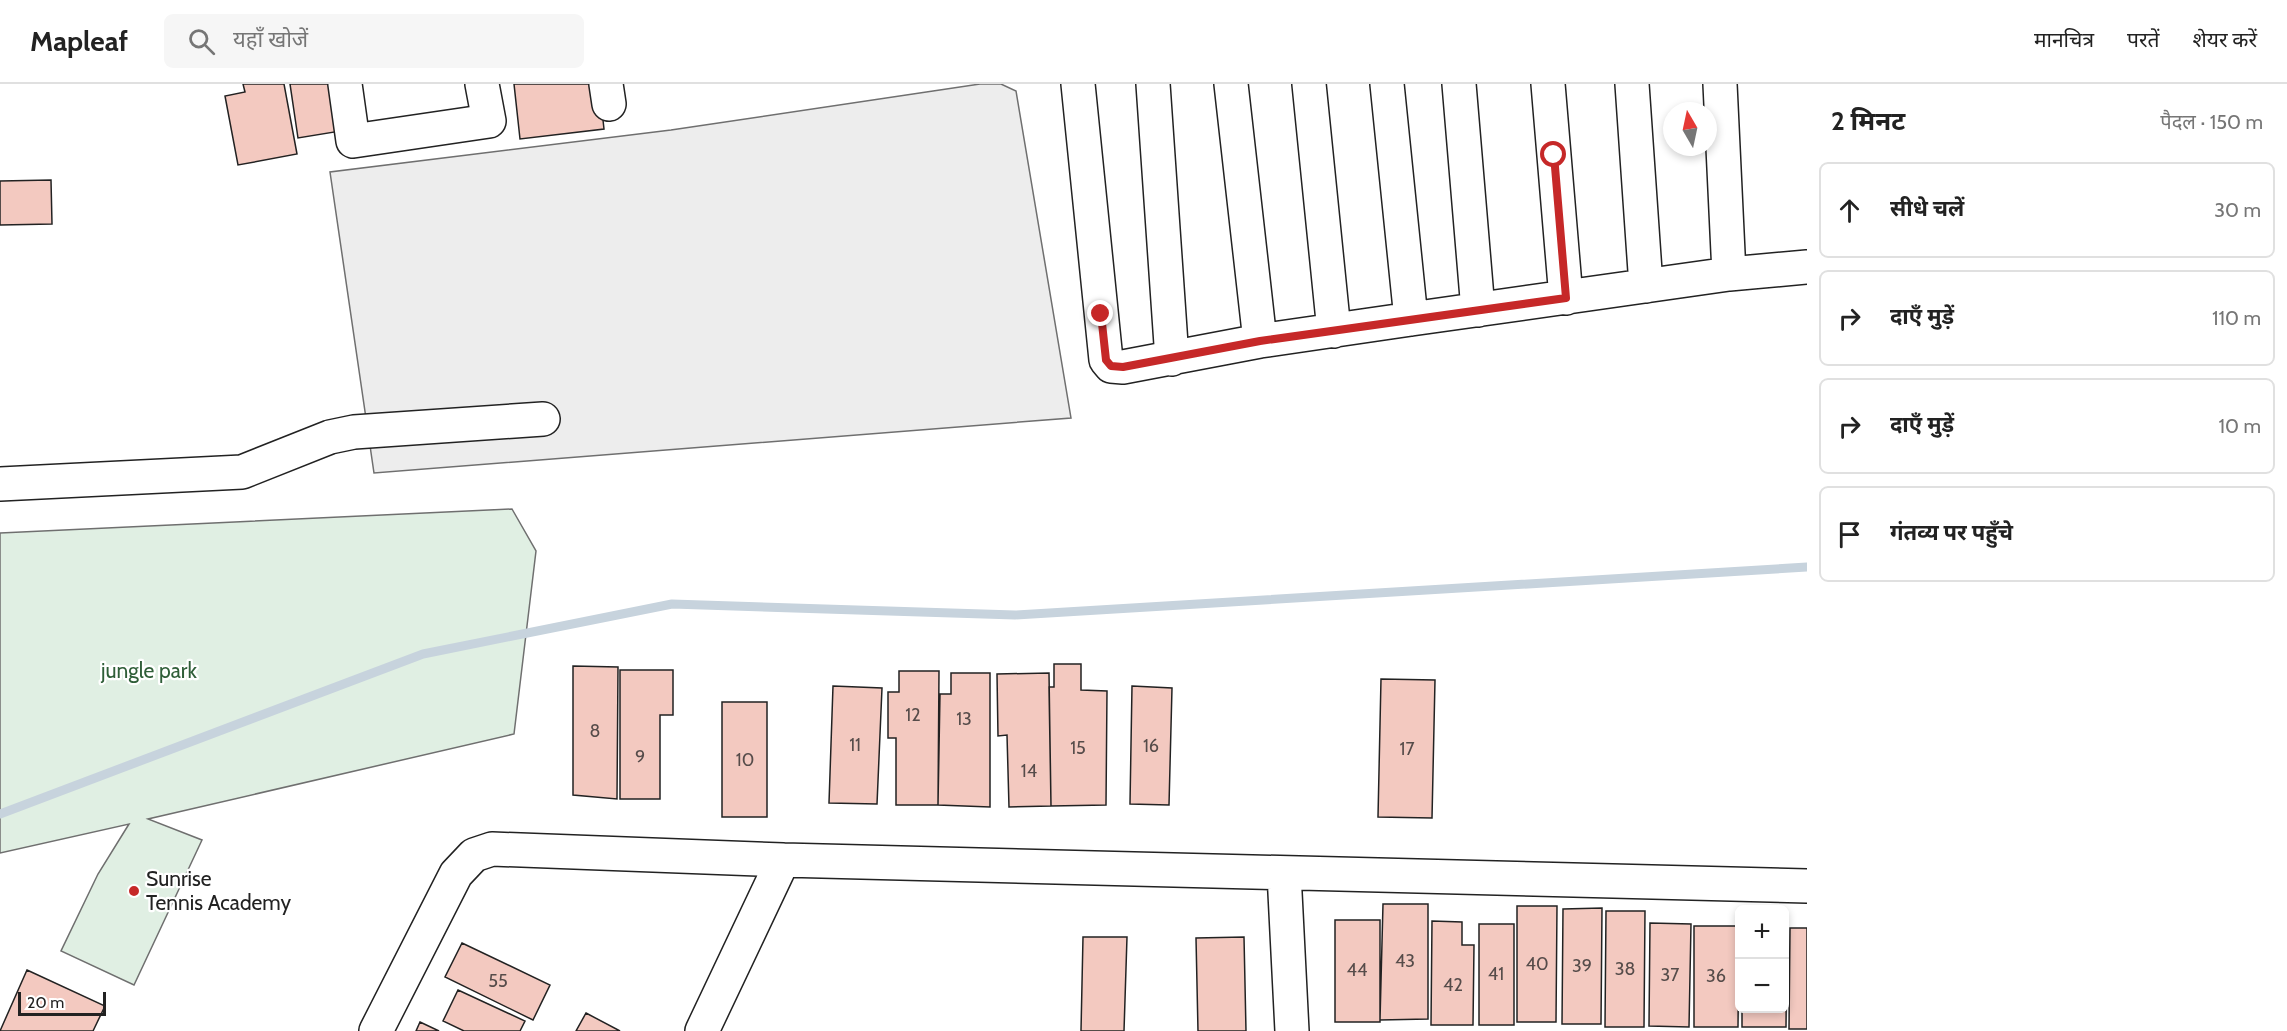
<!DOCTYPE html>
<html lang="hi">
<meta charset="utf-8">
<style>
body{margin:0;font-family:Cabin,"Noto Sans Devanagari",sans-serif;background:#f6f6f6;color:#222}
.controls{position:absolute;right:18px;bottom:18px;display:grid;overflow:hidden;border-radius:9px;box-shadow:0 3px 9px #0003}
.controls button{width:54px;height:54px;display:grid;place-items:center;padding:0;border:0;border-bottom:2px solid #e0e0e0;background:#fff;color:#222;font:30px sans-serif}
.compass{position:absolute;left:1663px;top:18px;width:54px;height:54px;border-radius:50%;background:#fff;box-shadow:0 3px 9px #0003;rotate:351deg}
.scale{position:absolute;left:18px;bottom:15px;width:88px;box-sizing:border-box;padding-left:6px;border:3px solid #222;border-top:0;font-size:16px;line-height:21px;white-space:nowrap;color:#222;-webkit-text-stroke:4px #fff;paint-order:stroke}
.stop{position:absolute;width:18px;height:18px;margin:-14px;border:4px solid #c62828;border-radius:50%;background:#fff}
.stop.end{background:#c62828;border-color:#fff;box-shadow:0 2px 6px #0008}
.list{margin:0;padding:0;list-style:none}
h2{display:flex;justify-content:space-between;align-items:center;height:78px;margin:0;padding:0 24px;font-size:26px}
h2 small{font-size:20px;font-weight:400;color:#767676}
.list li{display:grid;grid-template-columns:39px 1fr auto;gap:18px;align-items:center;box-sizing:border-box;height:96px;margin:0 12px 12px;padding:0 12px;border:2px solid #e0e0e0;border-radius:9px}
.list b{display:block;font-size:22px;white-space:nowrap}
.list em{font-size:20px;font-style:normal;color:#767676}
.icon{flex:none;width:33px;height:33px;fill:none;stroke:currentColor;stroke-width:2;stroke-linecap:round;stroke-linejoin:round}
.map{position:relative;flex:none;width:1807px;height:947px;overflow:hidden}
header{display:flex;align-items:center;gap:36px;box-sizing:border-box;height:84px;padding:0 30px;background:#fff;border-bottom:2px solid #e0e0e0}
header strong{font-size:28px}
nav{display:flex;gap:33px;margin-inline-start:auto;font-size:21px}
.search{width:420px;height:54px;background:#f6f6f6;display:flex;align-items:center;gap:15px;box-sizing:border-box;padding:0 21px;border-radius:9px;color:#767676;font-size:22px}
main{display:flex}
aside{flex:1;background:#fff}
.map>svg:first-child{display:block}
.green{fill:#e0efe3;stroke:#6f6f6f;stroke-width:1.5}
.parking{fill:#ededed;stroke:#6f6f6f;stroke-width:1.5}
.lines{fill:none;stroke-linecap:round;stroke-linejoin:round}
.stream{stroke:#c7d3dd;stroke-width:9}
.building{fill:#f3c9c0;stroke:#222;stroke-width:1.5}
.minor-casing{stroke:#222;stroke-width:36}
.minor{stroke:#fff;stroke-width:33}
.route{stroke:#c62828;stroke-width:8}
.poi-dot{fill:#c62828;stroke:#fff;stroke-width:2}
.labels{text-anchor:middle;stroke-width:4.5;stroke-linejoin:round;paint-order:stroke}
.number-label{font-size:18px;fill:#564c4a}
.park-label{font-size:21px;fill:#2f5e38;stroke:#fff}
.poi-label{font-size:21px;fill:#222;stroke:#fff;text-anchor:start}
</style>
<header>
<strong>Mapleaf</strong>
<div class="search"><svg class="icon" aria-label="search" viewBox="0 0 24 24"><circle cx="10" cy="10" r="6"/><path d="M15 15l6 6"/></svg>यहाँ खोजें</div>
<nav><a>मानचित्र</a><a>परतें</a><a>शेयर करें</a></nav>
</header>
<main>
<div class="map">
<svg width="1807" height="947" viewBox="0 0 1807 947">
<rect width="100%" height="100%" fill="#fff"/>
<!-- green -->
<path class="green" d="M512 425 536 467 514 650 148 735 202 756 134 901 61 867 98 790 129 740 0 769V449Z"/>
<!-- parking -->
<path class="parking" d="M980 0H1001L1016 7 1071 334 374 389 330 88 671 46Z"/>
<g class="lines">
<!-- stream -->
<path class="stream" d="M0 730 423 570 672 520 1015 531 1807 483"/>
</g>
<!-- building -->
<path class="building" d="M243 0H284L297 70 238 81 225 12 245 8Z
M290 0H340L347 46 298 54Z
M514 0H599L604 45 520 55Z
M51 96 52 140 0 141V97Z
M1054 580H1081V606L1107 607 1106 721 1051 722 1049 603H1054Z
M573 582 618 583 617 715 573 711Z
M620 586H673V631H660V715H620Z
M899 587H939L938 721H896V654H888V608H899Z
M951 589H990V723L938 721 940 610H951Z
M1049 589 1051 722 1009 723 1007 651 998 652 997 590Z
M1381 595 1435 596 1432 734 1378 733Z
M833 602 882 604 877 720 829 719Z
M1132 602 1172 604 1169 721 1130 720Z
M722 618H767V733H722Z
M1383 820H1428V935L1380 936Z
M1517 822H1557L1556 938H1517Z
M1602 824 1601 940H1562L1563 825Z
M1606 827H1645L1644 943H1605Z
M1335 836H1380V938H1335Z
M1432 837 1462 838V861H1474L1473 941H1431Z
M1650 839 1691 840 1689 943 1649 942Z
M1479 840H1514V941H1479Z
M1694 842H1739L1738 943H1694Z
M1784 843H1787L1786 943H1742V924H1784Z
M1790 844H1807V945H1789Z
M1083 853H1127L1124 947H1081Z
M1244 853 1246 947H1198L1196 854Z
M462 859 550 901 533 936 445 893Z
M27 886 105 922 93 947H0Z
M458 906 525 937 520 947H464L443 937Z
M586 929 620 947H576Z
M420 938 439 947H416Z"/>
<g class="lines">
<!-- minor casing -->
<g class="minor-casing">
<path id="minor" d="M345 0 353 57 489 37 482 0
M606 0 609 20
M1078 0 1106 276 1111 282 1123 283 1260 257 1411 235 1729 190 1807 183
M1153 0 1172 275
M1231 0 1260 257
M1309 0 1334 247
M1387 0 1411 235
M1459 0 1478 226
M1548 0 1566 214
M1632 0 1646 202
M1720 0 1729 190
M0 400 242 388 330 353 354 348 543 335
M1284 789 1292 947
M376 947 456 790 474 771 492 765 783 776 1807 802
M702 947 783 776"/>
</g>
<!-- minor -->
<use href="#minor" class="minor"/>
</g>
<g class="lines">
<!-- route -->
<path class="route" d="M1101 230 1106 276 1111 282 1123 283 1260 257 1566 214 1554 71"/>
</g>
<!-- markers -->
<circle class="poi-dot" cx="134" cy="807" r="6"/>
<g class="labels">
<!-- number labels -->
<g class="number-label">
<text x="913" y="637">12</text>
<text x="964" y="641">13</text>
<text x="595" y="653">8</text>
<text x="855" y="667">11</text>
<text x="1151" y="668">16</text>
<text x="1078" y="670">15</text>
<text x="1407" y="671">17</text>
<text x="640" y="679">9</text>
<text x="745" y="682">10</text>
<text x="1029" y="693">14</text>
<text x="1405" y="883">43</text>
<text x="1537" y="886">40</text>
<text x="1582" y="888">39</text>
<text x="1625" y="891">38</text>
<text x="1357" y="892">44</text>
<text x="1496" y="896">41</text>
<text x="1670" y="897">37</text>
<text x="1716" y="898">36</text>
<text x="498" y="903">55</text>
<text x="1453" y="907">42</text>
</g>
<!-- park labels -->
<g class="park-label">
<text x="149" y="594">jungle park</text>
</g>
<!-- poi labels -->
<g class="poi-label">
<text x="146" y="802">Sunrise<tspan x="146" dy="24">Tennis Academy</tspan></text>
</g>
</g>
</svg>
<div class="controls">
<button>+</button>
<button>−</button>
</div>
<svg class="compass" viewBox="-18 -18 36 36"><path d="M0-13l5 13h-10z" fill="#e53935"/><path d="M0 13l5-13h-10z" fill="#767676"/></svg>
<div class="scale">20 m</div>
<div class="stop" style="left:1554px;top:71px"></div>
<div class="stop end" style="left:1101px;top:230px"></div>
</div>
<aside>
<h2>2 मिनट<small>पैदल · 150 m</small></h2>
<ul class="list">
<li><svg class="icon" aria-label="ahead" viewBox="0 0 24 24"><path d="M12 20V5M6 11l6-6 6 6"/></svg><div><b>सीधे चलें</b></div><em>30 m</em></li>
<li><svg class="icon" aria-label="right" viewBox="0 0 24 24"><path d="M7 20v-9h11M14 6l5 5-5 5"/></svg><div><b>दाएँ मुड़ें</b></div><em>110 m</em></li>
<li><svg class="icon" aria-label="right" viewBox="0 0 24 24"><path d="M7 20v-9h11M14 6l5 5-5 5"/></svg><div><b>दाएँ मुड़ें</b></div><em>10 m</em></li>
<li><svg class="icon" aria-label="arrive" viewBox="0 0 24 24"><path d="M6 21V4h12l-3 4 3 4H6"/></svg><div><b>गंतव्य पर पहुँचे</b></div></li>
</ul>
</aside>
</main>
